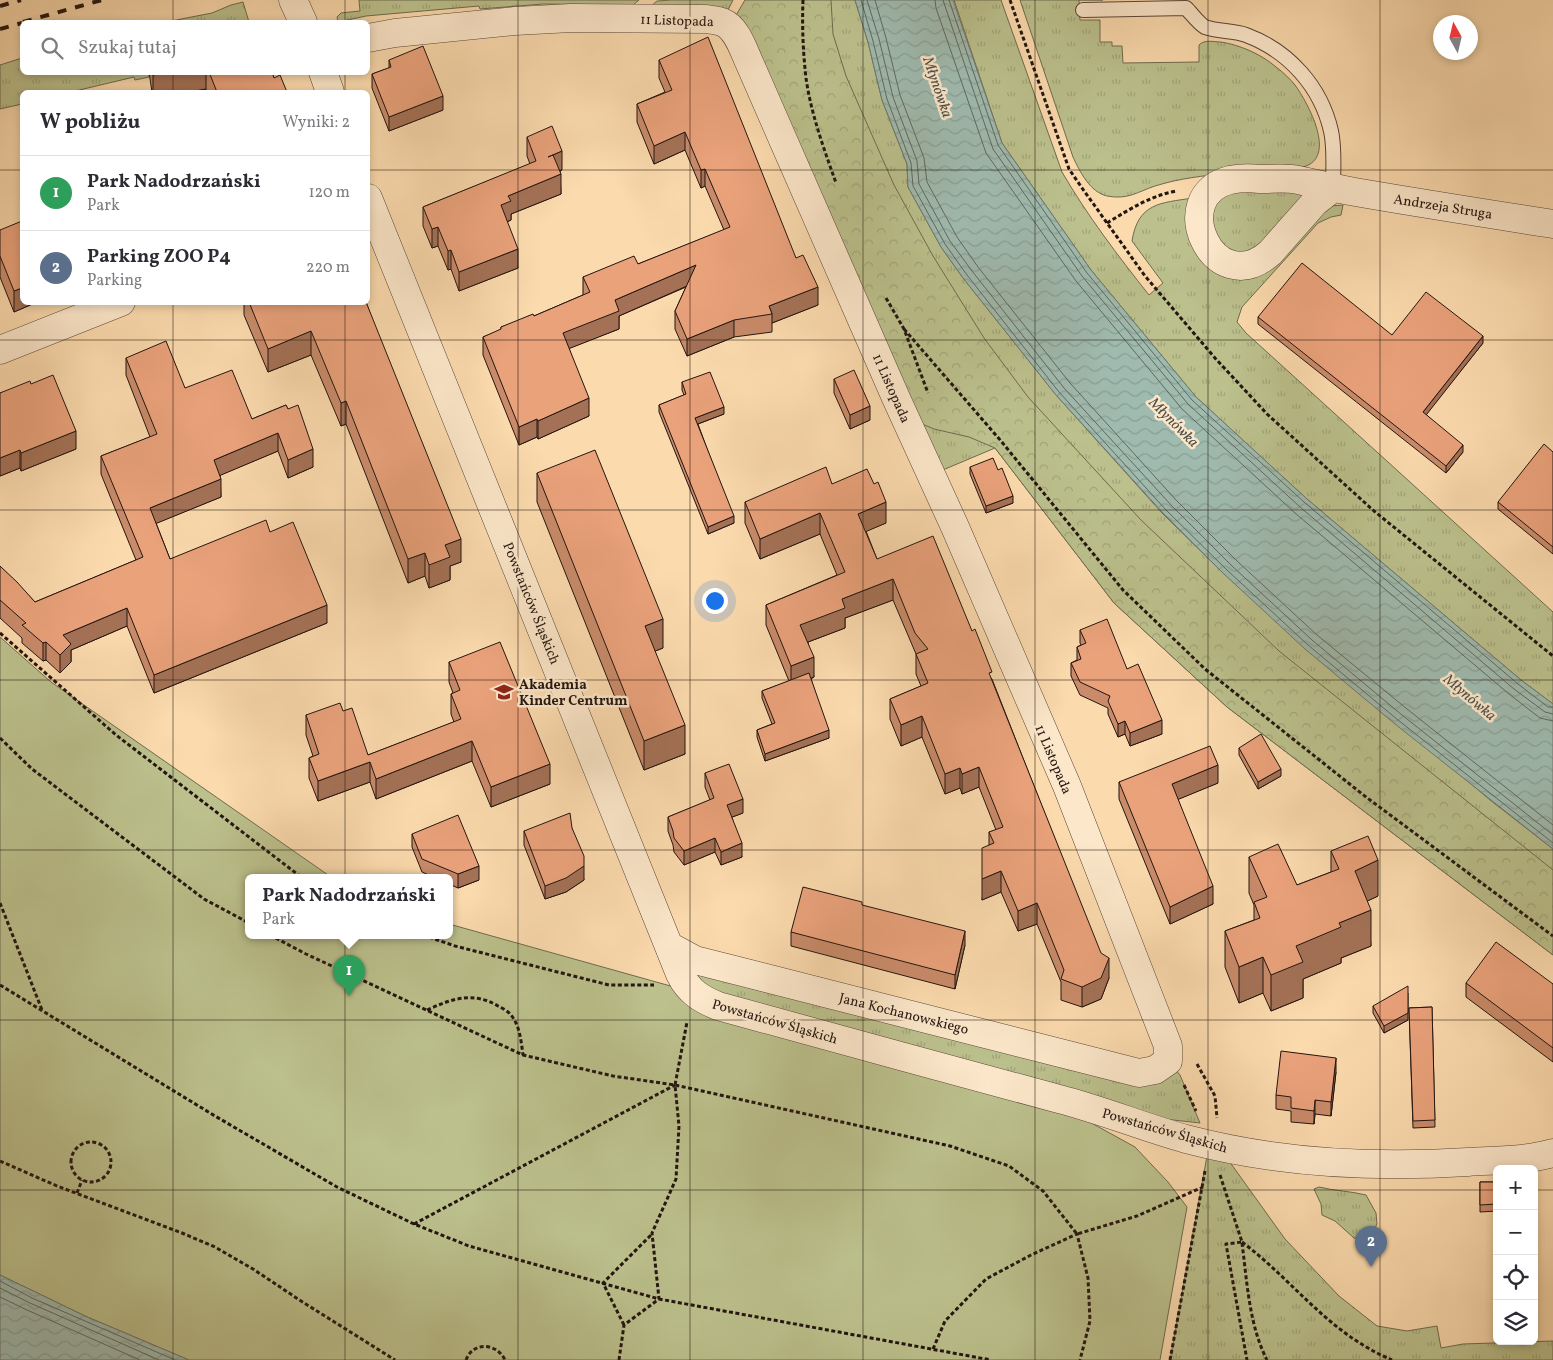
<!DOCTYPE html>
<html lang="pl">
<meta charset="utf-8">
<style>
body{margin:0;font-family:Vollkorn,serif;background:#f2f2f3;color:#2b2b33}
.controls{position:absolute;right:15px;bottom:15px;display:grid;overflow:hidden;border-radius:8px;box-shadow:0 2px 8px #0003}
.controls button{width:45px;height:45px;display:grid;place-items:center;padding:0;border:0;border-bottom:1px solid #e1e1e2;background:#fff;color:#2b2b33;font:25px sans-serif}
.compass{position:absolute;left:1433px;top:15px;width:45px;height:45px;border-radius:50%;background:#fff;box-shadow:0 2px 8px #0003;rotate:352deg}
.you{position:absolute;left:714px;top:600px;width:18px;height:18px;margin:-12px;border:4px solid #fff;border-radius:50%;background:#1a73e8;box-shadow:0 0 0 8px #1a73e833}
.badge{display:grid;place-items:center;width:32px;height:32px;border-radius:50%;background:#8f2418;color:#fff;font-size:16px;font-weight:700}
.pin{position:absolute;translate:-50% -41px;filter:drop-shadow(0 1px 2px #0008)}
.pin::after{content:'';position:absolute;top:26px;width:18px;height:15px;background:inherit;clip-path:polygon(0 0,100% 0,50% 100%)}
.popup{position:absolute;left:245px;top:874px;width:208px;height:65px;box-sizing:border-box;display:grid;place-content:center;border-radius:8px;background:#fff;filter:drop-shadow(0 1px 4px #0005);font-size:16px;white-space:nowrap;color:#7c7c81}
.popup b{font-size:19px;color:#2b2b33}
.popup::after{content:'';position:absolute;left:50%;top:100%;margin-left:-10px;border:10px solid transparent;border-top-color:#fff}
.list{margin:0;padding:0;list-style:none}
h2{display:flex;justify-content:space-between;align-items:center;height:65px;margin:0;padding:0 20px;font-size:21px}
h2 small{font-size:16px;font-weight:400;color:#7c7c81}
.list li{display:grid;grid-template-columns:32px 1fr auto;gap:15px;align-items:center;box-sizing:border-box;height:75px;padding:0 20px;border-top:1px solid #e1e1e2}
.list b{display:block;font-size:19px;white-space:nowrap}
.list p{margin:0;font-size:16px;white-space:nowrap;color:#7c7c81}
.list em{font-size:16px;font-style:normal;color:#7c7c81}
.icon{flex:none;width:28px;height:28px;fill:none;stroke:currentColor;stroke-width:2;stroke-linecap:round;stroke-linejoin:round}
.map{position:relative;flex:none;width:1553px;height:1360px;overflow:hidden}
.search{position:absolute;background:#fff;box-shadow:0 2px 8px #0003;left:20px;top:20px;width:350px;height:55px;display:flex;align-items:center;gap:12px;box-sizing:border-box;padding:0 18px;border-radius:8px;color:#7c7c81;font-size:19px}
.panel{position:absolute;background:#fff;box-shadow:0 2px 8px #0003;left:20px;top:90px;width:350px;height:215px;border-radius:8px}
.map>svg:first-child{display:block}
.grass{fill:url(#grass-tufts);stroke:#6f6a4e}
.forest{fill:url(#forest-crowns);stroke:#6f6a4e}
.park{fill:#bbc08c;stroke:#6f6a4e}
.water{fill:url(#water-waves);stroke:#6d786f}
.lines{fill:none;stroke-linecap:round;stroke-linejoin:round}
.shore{stroke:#61685f;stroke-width:1}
.lane-casing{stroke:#594637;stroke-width:16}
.street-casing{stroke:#594637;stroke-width:29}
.path{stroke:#231510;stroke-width:3;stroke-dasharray:4 2.5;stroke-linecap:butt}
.lane{stroke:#fce7ca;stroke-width:14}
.street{stroke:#fce7ca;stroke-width:28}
.rail{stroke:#231510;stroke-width:4;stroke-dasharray:9 9;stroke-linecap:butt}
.wall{fill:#c98b6a;stroke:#231510}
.shaded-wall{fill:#a47156;stroke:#231510}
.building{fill:#eaa27b;stroke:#231510}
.grid{fill:none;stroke:#231510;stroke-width:1;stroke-opacity:0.55}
.labels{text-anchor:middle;stroke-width:5;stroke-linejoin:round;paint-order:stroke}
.street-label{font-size:14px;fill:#231510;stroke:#fce7ca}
.poi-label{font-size:14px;font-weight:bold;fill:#231510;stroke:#fce7ca;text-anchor:start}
.water-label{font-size:15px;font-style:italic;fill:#4e4f47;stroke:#fce7ca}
</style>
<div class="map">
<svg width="1553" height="1360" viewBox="0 0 1553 1360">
<defs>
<pattern id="grass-tufts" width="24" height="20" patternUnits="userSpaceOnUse" patternTransform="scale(1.25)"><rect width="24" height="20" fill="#bbc08c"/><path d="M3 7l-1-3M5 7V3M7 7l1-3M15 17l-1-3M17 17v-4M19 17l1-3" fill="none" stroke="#a0a478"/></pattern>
<pattern id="forest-crowns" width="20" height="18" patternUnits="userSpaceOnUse" patternTransform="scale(1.25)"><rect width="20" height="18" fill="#bbc08c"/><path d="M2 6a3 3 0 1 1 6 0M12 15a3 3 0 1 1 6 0" fill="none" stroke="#a0a478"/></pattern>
<pattern id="water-waves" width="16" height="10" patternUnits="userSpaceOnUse" patternTransform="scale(1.25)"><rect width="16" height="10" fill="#9fbaae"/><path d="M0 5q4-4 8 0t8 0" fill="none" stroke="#899f95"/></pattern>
</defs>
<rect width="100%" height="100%" fill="#fbdaad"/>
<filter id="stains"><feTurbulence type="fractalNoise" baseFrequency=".004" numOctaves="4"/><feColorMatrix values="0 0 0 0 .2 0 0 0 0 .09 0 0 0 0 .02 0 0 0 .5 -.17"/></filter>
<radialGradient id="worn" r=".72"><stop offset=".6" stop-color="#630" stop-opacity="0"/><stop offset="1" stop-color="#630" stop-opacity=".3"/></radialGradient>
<!-- grass -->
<path class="grass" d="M359 0H639L633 5 543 4 480 9 479 6 366 16 338 22 337 17 341 13 360 11Z
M671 0H733L727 12 651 6 657 1Z
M808 0H855L868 42 882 100 907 164 908 187 941 247 963 278 1056 395 1162 513 1224 574 1490 800 1553 849V955L1227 707 1114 603 995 448 938 472 835 160Z
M954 0H1001L1062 172C1087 215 1118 256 1149 295L1163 283 1132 241C1138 203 1160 203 1193 198L1222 272 1330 206 1343 205 1341 215 1331 217 1318 223 1242 307 1237 322 1246 333 1553 612V704L1521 680 1307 499 1196 397 1091 270 1002 143Z
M1020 0H1103H1079L1080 20H1100V42H1112V46H1122L1123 63 1199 62V45C1205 39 1213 42 1221 42 1240 45 1261 54 1276 67 1283 72 1290 79 1295 85 1308 103 1338 158 1303 167 1254 174 1203 171 1155 186 1137 192 1128 200 1107 196 1090 192 1080 172 1073 157Z
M243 2 249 22H166L212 13 231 5Z
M22 58V72L159 73 149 75V77L135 80 134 77 71 92H22V104L0 109V65Z
M1295 189 1304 194 1262 247 1244 256 1215 242 1210 206 1229 190Z
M695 960 1139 1073 1168 1061 1180 1075 1200 1123 1147 1117 692 992Z
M1209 1145 1219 1147 1285 1239 1339 1296 1377 1326 1407 1331 1437 1326 1441 1348 1463 1344 1553 1341V1360H1170Z
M1319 1187C1335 1191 1350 1191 1366 1195L1376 1213 1377 1224 1371 1236 1365 1239 1354 1238 1335 1221 1322 1215 1321 1204 1314 1189Z"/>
<!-- forest -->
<path class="forest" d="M745 0H831L833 34 846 76 894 185 933 256 984 338 1028 397 1141 520 1279 651 1553 870V955L1227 707 1114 603 995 448 969 437 934 429 922 424 735 17Z"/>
<!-- park -->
<path class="park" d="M0 637 51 682 331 877H249V935H449V924L692 992 1077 1115 1135 1147 1168 1182 1187 1207 1160 1360H189L85 1316 0 1275Z"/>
<!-- water -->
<path class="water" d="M855 0H953L1002 143 1091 270 1196 397 1307 499 1521 680 1553 704V849L1395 724 1305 649 1224 574 1163 513 1056 395 963 278 941 247 908 187 907 164 882 100 868 42Z
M0 1275 85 1316 189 1360H0Z"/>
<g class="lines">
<!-- shore -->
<path class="shore" d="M861 0 873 41 887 99 911 163 913 186 945 244 967 275 1059 392 1166 510 1228 571 1308 645 1398 720 1553 843
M867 0 879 39 893 97 917 161 919 184 950 241 972 271 1064 388 1171 505 1232 566 1312 640 1402 715 1553 835
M875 0 886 38 900 95 924 158 927 182 957 237 978 267 1070 383 1176 500 1237 561 1317 635 1407 709 1553 825
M935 0 936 8 986 153 1076 281 1182 409 1295 513 1509 694 1540 718 1553 721
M943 0 993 149 1082 276 1188 404 1300 507 1514 689 1545 712 1553 714
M949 0 998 145 1087 273 1192 400 1304 502 1518 684 1548 707H1553
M0 1281 32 1298 175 1360
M0 1288 30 1303 159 1360
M0 1297 27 1310 140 1360"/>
<!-- lane casing -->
<g class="lane-casing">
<path id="lane" d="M1083 10 1186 8C1192 14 1199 24 1205 27 1218 32 1233 30 1246 35 1289 51 1321 87 1331 131 1335 149 1333 170 1333 188"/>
</g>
<!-- street casing -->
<g class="street-casing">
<path id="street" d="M293 0 303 22
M368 38 395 33 515 21 571 18 706 19C711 20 717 20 722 22 737 28 743 49 749 62L896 398 955 527 1067 786 1168 1046V1061L1155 1070 1139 1073 695 960 671 947
M323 72 330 92
M1333 188 1315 202 1270 253C1213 302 1166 195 1230 180 1240 178 1250 178 1260 179 1273 179 1286 177 1298 180 1319 184 1340 190 1361 193 1425 204 1489 214 1553 224
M368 198 680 974C689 992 701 999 718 1006 832 1038 945 1068 1059 1099 1102 1110 1143 1127 1186 1139 1277 1163 1374 1168 1468 1162 1496 1160 1526 1161 1553 1153
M0 350 121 302"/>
</g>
<!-- path -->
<path class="path" d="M803 0C802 26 803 52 806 78 811 114 824 149 836 183
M1010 0 1069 169 1082 188 1145 276 1215 358 1267 414 1374 511 1553 656
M1107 223C1130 209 1150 196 1176 191
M886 298 904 329 928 393
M904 329 1001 441 1123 590 1205 669 1366 797 1553 936
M0 633 116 735 301 877
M0 738 32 769 204 899 249 923
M0 903 42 1010
M270 935 306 954 523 1055 613 1076 675 1085 950 1146 1009 1166 1043 1191 1077 1234 1137 1216 1203 1187
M423 935 455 946 609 985H654
M0 985 215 1116 337 1187 414 1224 469 1246 659 1299 991 1360
M427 1010C451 999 473 991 498 1006 502 1008 508 1011 511 1015 520 1026 521 1041 523 1055
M1197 1064 1215 1096 1217 1118
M1184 1085 1196 1111
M71 1162a20 20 0 1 1 40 0a20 20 0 1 1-40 0Z
M0 1161 57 1186 182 1233 215 1247 253 1269 301 1301 395 1360
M1220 1175 1242 1242 1226 1244 1247 1360
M77 1193 82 1180
M414 1224 675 1085
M1242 1242C1295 1282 1328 1333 1392 1360
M1242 1243C1247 1281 1249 1325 1267 1360
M624 1325 603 1283 652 1234
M933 1349 945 1321 986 1279 1031 1255 1077 1234 1088 1278 1090 1321 1080 1360
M466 1360C473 1341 497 1343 505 1360
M619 1360 624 1325 659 1299 652 1233 676 1179 679 1126 675 1085 687 1022
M1170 1360 1205 1171"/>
<!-- lane -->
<use href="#lane" class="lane"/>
<!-- street -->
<use href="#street" class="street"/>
<!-- rail -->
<path class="rail" d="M0 6 21 0
M23 22 102 0
M0 29 22 23"/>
</g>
<!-- wall -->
<path class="wall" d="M389 60 443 110 389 131 372 88V74L389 68Z
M659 60 796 258 818 305 772 323V332L734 337 687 356 675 329V311L686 287 619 316V329L569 348 589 416 538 439 537 437 519 445 483 355V337L501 330V327L534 316 583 295V277L638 264 724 230 705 186 701 188 685 150 654 164 637 122V104L665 92 659 78Z
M149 72H272L274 78 287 92H207L206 89 189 92H152Z
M527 137 562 170 560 171 561 194 511 214V220L507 222 518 268 459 291 451 269 448 270 438 246 432 248 423 226V207L530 164 527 156Z
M0 230 22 302H37L14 312 0 277Z
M244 302H366L461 562 450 566V580L429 588 425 576 408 583 346 424 341 426 311 355 268 372 244 315Z
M1258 317 1392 335 1483 343 1426 414 1463 452 1446 473 1258 324Z
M126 358 185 388 252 419 286 405 313 467 288 478 278 451 220 475 221 497 156 523 170 559 270 532 327 623 154 693 127 626 71 650V662L60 673 46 660 43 661 22 643V638L0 618V566L35 602 136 560 101 474V456L150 437 126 375Z
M834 379 870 420 850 429 834 393Z
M682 382 724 414 698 424 734 523 708 534 659 412V405L684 395 682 390Z
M31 384 76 449 21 471 20 468 0 476V393Z
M1553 452V554L1498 509V502Z
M970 467 998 470 1013 503 986 513 970 474Z
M537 473 663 648 655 651 685 754 644 770 537 502Z
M832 484 886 523 866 531 877 559 992 679 1109 978 1101 999 1082 1007 1061 1000V982L1037 924 1018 931 1001 892 982 900 989 845V832L996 830 979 787 962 794 960 788 945 794 922 737 901 746 890 719V699L921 686 916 674V654L893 600 845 618V628L808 642 814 677 811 679 829 738 765 761 757 737V730L772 724 762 698V691L789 681 766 625V605L837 575 820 534 760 559 745 523V502Z
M1080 630 1127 669 1162 734 1130 746 1125 734 1118 737 1108 714V708L1080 695 1071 676V663L1077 660V647L1081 645 1080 643Z
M449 662 550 784 491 807 472 761 376 799 370 782 318 801 309 778V758L313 756 306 735V715L343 711 368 755 454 722 451 714V694L453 693 449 682Z
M1239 748 1281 776 1258 789 1239 755Z
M705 773 743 813 732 817 742 857 721 865 715 852 684 865 674 852 673 845 668 831V817L710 800 705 787Z
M1119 782 1218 783 1178 799 1213 904 1170 924 1119 799Z
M572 828 584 880 566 892 545 899 524 845V831Z
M412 834 479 880 458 888 449 884V877H433L422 872 412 847Z
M1331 851 1378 896 1367 901 1371 946 1341 958V963L1303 979V998L1271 1011 1263 993 1239 1003 1225 967V931L1254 920V905L1249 893V857L1297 885 1331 872Z
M862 905 965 945 955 989 791 946V932Z
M1466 983 1553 984V1062L1466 997Z
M1373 1006 1408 1020 1384 1033 1373 1013Z
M1432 1007 1435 1127 1413 1128 1409 1008Z
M1336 1072 1331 1116 1315 1114 1314 1124 1291 1122V1111L1276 1109V1095Z
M1480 1182H1497V1211L1480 1212Z"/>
<!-- shaded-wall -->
<path class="shaded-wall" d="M167 72H206V89L189 92H153V75Z
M443 96V110L389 131V117Z
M685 132V150L654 164V146Z
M562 151V170L548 176V157Z
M705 169V186L701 188V170Z
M561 174V194L511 214V220L501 224V205L508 196Z
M438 227V246L432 248V229Z
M518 249V268L459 291V272Z
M451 250V269L448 270V251Z
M696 265V282L619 316V329L563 351V333L615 300Z
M818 287V305L772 323V314L769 306Z
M22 288V302H37L14 312V291Z
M734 320V337L687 356V339Z
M311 331V355L268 372V349Z
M1483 336V343L1423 419V412Z
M589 398V416L538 439V421Z
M346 401V424L341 426V403Z
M870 406V420L850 429V415Z
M724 407V414L695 425V418Z
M537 419V437L519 445V427Z
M76 431V449L21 471V453Z
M278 433V451L214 478V460Z
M1463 445V452L1446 473V466Z
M313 449V467L288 478V460Z
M20 450V468L0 476V458Z
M221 479V497L150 526V508Z
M1013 496V503L986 513V506Z
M886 502V523L858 535V514Z
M820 513V534L760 559V539Z
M734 516V523L708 534V527Z
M461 539V562L450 566V580L429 588V565L445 545Z
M425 553V576L408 583V559Z
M893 579V600L845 618V628L800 645V625L842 599Z
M327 605V623L154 693V675Z
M127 608V626L71 650V662L60 673V655L63 635Z
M663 619V648L645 655V626Z
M46 642V660L43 661V643Z
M814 657V677L791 686V666Z
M922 716V737L901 746V725Z
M1162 720V734L1130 746V733Z
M1125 721V734L1118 737V724Z
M685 725V754L644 770V741Z
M829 730V738L765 761V754Z
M472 741V761L376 799V779Z
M370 762V782L318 801V781Z
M550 764V784L491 807V787Z
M1218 765V783L1172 802V784Z
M979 767V787L962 794V774Z
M960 768V788L945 794V774Z
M1281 769V776L1258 789V782Z
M743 799V813L727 819V805Z
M715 838V852L684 865V851Z
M742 843V857L721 865V852Z
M1378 860V896L1355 907V871Z
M479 866V880L458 888V874Z
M584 866V880L566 892 545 899V886Z
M1001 871V892L982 900V879Z
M1213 886V904L1170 924V907Z
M1037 903V924L1018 931V911Z
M1371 910V946L1341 958V963L1303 979V998L1271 1011V975L1296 946 1339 923Z
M965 931V945L955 989V975Z
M1263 957V993L1239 1003V967Z
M1109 958V978L1101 999 1082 1007V987Z
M1408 993V1020L1384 1033V1026Z
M1336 1058V1072L1331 1116V1102Z
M1315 1100V1114L1314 1124V1111Z"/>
<!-- building -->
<path class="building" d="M708 37 796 258 803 255 818 287 769 306 772 314 734 320 687 339 675 311 696 265 615 300 619 311 563 333 589 398 538 421 537 419 519 427 483 337 501 329V327L533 314 534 316 590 292 583 277 634 256 638 264 730 227 705 169 701 170 685 132 654 146 637 104 672 90 659 60Z
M423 46 443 96 389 117 372 74 391 67 389 60Z
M152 72H167L153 75Z
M209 72H272L274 78 280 75 287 92H217Z
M552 126 562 151 548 157 553 155 561 174 508 196 511 201 501 205 518 249 459 272 451 250 448 251 438 227 432 229 423 207 536 161 527 137Z
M22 221V288L14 291 0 256V230Z
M1302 263 1392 335 1426 292 1483 336 1423 412 1463 445 1446 466 1258 317Z
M249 302H366L461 539 445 545 450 557 429 565 425 553 408 559 346 401 341 403 311 331 268 349Z
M166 341 185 388 232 370 252 419 286 405 288 409 298 405 313 449 288 460 278 433 214 460 221 479 150 508 170 559 266 520 270 532 293 522 327 605 154 675 127 608 63 635 71 644 60 655 46 642 43 643 22 625 26 623 0 600V566L17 582 35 602 143 557 101 456 157 434 126 358Z
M854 370 870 406 850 415 834 379Z
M710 372 724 407 695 418 734 516 708 527 659 405 686 394 682 382Z
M53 375 76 431 21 453 20 450 0 458V393L30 381 31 384Z
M1544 444 1553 452V547L1498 502Z
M595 450 663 619 645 626 685 725 644 741 537 473Z
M993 458 998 470 1002 468 1013 496 986 506 970 467Z
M826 467 832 484 867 469 874 484 878 482 886 502 858 514 877 559 933 536 972 631 975 629 992 672 989 673 1101 953 1109 958 1101 978 1082 987 1061 979 1064 970 1037 903 1018 911 1001 871 982 879V848L994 843 989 832 1003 827 979 767 962 774 960 768 945 774 922 716 901 725 890 699 928 683 916 654 928 649 915 633 893 579 842 599 845 608 800 625 814 657 791 666 766 605 845 572 820 513 760 539 745 502Z
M1107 619 1127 669 1138 664 1162 720 1130 733 1125 721 1118 724 1108 701 1110 696 1080 682 1071 663 1081 659 1077 647 1086 643 1080 630Z
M500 642 550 764 491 787 472 741 376 779 370 762 318 781 309 758 319 754 306 715 340 703 343 711 352 708 368 755 461 719 451 694 460 690 449 662Z
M809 673 829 730 765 754 757 730 775 723 762 691Z
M1261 734 1281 769 1258 782 1239 748Z
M1210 746 1218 765 1172 784 1213 886 1170 907 1119 782Z
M729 764 743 799 727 805 742 843 721 852 715 838 684 851 674 838 673 831 668 817 714 798 705 773Z
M570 813 572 828 584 856V866L566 878 545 886 524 831Z
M458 815 479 866 458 874 422 859 412 834Z
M1368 836 1378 860 1355 871 1371 910 1339 923 1341 927 1296 946 1303 962 1271 975 1263 957 1239 967 1225 931 1260 918 1254 902 1267 897 1249 857 1278 844 1297 885 1339 869 1331 851Z
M803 887 862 902V905L965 931 955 975 791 932Z
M1496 942 1553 984V1048L1466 983Z
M1408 986V1013L1384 1026 1373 1006Z
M1432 1007 1435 1120 1413 1121 1409 1008Z
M1281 1051 1336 1058 1331 1102 1315 1100 1314 1111 1291 1108V1097L1276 1095Z
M1480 1182H1497V1204L1480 1205Z"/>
<!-- grid -->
<path class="grid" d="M173 0V22M345 0V22M518 0V1360M690 0V1360M863 0V1360M1035 0V1360M1208 0V1360M1380 0V1360M173 72V92M345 72V92M0 170H22M368 170H1553M173 302V1360M345 302V1360M0 340H1553M0 510H1553M0 680H1553M0 850H1553M0 1020H1553M0 1190H1497M1534 1190H1553"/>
<!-- icons -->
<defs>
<g id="school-bare" transform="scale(1.5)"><path d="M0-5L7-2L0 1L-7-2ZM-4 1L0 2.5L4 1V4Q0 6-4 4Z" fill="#8f2418" stroke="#fce7ca" stroke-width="2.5" paint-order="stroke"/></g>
</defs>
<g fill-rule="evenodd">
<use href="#school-bare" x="504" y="692"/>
</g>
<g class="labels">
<!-- street labels -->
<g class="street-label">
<text transform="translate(677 20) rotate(2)" y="5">11 Listopada</text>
<text transform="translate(1443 206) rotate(9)" y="5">Andrzeja Struga</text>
<text transform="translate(892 388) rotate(66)" y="5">11 Listopada</text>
<text transform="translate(532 603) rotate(68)" y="5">Powstańców Śląskich</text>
<text transform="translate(1054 759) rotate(67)" y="5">11 Listopada</text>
<text transform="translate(904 1013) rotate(14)" y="5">Jana Kochanowskiego</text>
<text transform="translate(775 1021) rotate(16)" y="5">Powstańców Śląskich</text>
<text transform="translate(1165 1130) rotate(16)" y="5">Powstańców Śląskich</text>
</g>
<!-- poi labels -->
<g class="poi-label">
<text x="519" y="689">Akademia<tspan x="519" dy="16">Kinder Centrum</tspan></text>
</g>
<!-- water labels -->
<g class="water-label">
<text transform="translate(938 87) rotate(71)" y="5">Młynówka</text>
<text transform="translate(1174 422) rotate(45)" y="5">Młynówka</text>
<text transform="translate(1470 697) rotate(40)" y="5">Młynówka</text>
</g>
</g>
<rect width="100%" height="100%" filter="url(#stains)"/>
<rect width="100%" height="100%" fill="url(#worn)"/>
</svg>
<div class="controls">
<button>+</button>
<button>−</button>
<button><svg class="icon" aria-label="locate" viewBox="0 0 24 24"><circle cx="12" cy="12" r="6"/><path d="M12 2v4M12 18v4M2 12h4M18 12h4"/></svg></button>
<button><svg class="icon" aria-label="layers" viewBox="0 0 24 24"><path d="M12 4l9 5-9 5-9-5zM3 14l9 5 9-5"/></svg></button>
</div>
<svg class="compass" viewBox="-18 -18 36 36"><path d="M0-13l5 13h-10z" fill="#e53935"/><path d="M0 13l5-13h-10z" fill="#7c7c81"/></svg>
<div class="you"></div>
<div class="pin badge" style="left:349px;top:996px;background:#2e9e5b">1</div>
<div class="popup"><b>Park Nadodrzański</b>Park</div>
<div class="pin badge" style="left:1371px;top:1267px;background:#5c6f8a">2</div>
<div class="search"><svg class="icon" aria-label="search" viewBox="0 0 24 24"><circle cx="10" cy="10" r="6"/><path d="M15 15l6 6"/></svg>Szukaj tutaj</div>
<section class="panel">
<h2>W pobliżu<small>Wyniki: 2</small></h2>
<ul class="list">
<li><span class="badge" style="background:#2e9e5b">1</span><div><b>Park Nadodrzański</b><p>Park</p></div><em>120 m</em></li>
<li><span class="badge" style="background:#5c6f8a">2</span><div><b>Parking ZOO P4</b><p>Parking</p></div><em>220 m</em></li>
</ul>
</section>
</div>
